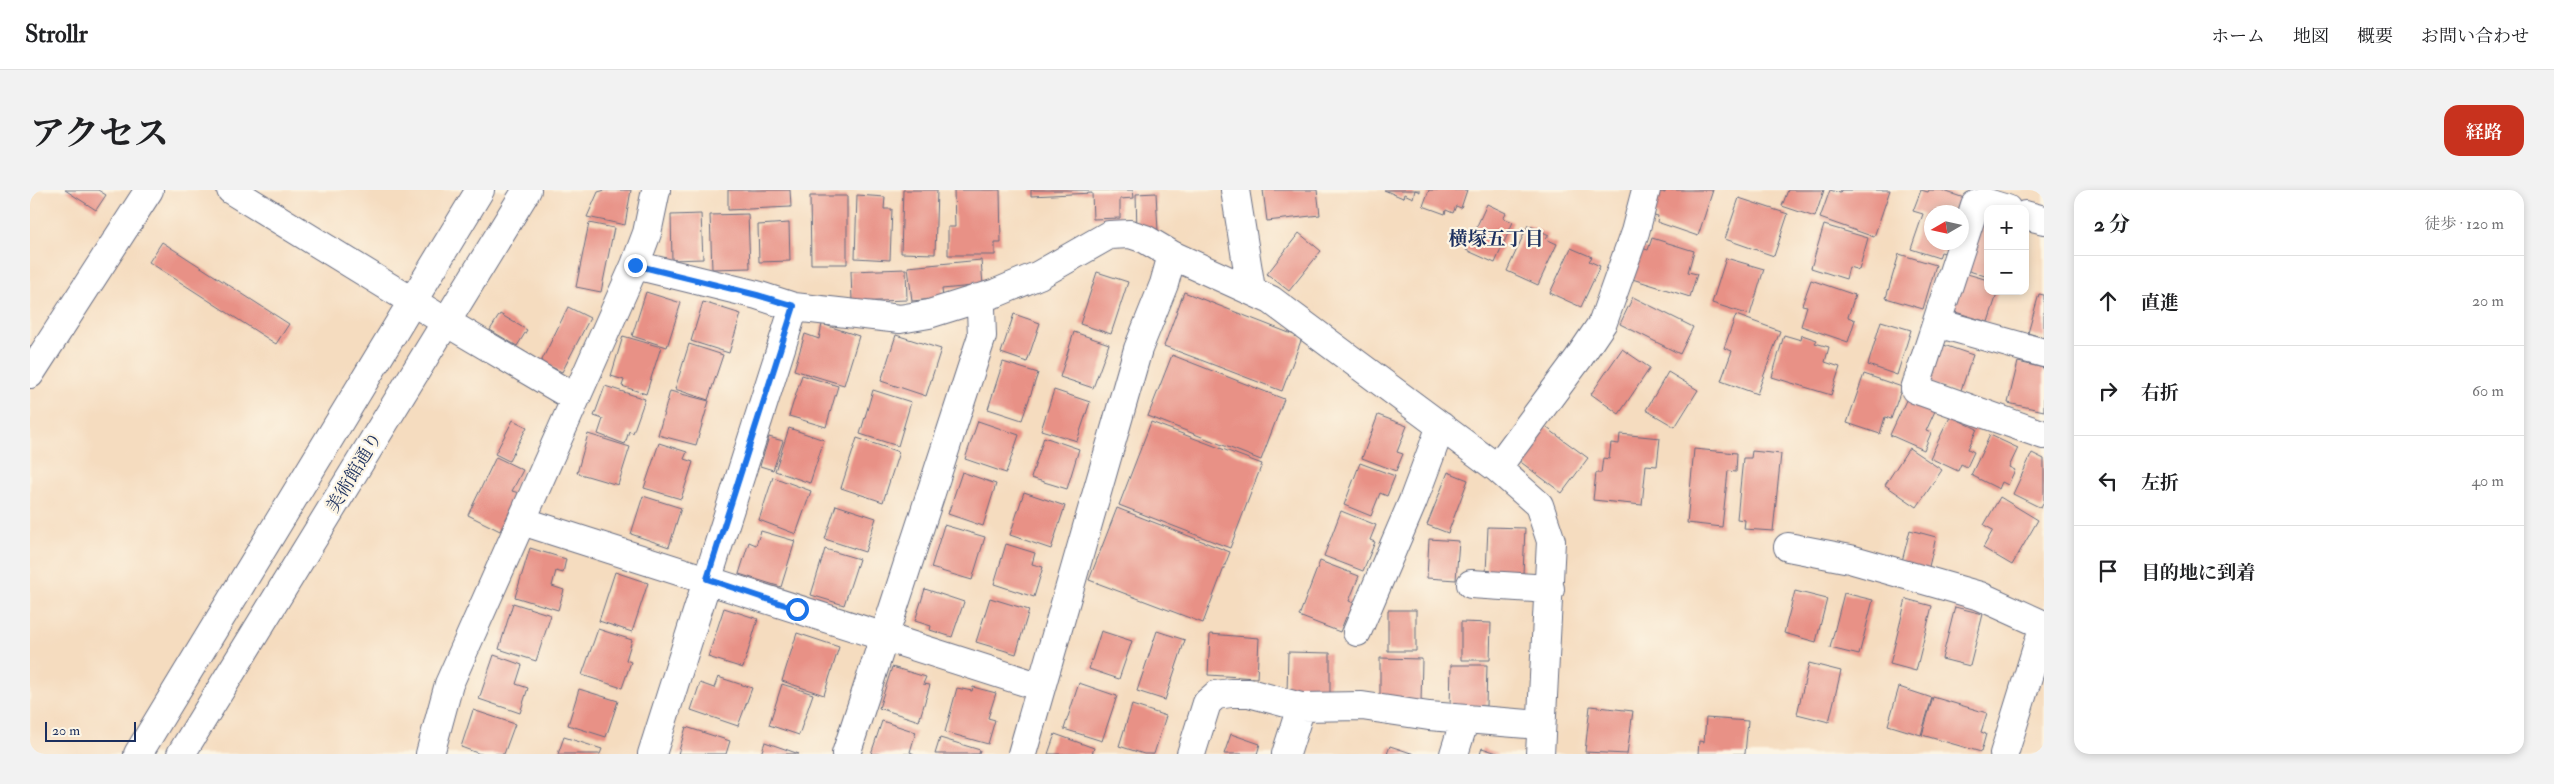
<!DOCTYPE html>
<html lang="ja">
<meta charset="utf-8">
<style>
body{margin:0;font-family:"IM FELL Double Pica","Noto Serif JP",serif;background:#f2f2f2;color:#202124}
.controls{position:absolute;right:15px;top:15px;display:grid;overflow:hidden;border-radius:10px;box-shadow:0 2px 8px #0003}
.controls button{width:45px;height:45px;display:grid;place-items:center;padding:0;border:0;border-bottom:1px solid #e0e0e0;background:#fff;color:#202124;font:25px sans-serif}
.compass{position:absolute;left:1894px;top:15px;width:45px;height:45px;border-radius:50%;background:#fff;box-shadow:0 2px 8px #0003;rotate:261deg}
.scale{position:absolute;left:15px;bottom:12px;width:91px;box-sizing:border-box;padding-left:5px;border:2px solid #1b2f5e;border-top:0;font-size:14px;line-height:18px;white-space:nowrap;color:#1b2f5e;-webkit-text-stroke:4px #fcf5e5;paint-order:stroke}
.stop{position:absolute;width:15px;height:15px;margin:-11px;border:4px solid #1a73e8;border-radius:50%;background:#fff}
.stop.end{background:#1a73e8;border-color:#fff;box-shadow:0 1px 5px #0008}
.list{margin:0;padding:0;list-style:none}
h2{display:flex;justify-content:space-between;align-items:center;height:65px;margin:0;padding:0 20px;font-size:21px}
h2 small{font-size:16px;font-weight:400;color:#757577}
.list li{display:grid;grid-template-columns:32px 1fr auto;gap:15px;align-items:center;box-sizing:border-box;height:90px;padding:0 20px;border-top:1px solid #e0e0e0}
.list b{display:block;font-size:19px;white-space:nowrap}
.list em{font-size:16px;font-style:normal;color:#757577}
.icon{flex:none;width:28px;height:28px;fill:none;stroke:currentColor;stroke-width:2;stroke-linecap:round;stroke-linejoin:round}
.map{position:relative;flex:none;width:2014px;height:564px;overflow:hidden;border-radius:15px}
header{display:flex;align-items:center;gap:30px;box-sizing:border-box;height:70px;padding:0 25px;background:#fff;border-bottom:1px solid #e0e0e0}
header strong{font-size:24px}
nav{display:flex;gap:28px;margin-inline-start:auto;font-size:18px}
.intro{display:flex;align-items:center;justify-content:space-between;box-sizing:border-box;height:120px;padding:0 30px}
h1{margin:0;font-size:35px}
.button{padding:12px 22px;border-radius:15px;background:#c8321e;color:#fff;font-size:18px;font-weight:700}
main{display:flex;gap:30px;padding:0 30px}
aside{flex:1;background:#fff;border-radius:15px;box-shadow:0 2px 8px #0003}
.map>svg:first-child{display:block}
.building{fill:#e89186}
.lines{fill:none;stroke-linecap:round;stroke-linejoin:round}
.minor-casing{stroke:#676c80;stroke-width:30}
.minor{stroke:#fff;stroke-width:28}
.route{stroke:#1a73e8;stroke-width:6}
.labels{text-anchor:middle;stroke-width:4.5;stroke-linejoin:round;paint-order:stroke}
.street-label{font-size:18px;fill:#1b2f5e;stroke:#fcf5e5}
.neighbourhood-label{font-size:19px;font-weight:bold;fill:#1b2f5e;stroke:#fcf5e5}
</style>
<header>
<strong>Strollr</strong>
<nav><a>ホーム</a><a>地図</a><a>概要</a><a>お問い合わせ</a></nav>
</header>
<div class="intro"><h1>アクセス</h1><a class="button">経路</a></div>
<main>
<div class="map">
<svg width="2014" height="564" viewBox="0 0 2014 564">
<rect width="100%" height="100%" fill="#fcf5e5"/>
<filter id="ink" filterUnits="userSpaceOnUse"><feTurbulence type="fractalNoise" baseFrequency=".02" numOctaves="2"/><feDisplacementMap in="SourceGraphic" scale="10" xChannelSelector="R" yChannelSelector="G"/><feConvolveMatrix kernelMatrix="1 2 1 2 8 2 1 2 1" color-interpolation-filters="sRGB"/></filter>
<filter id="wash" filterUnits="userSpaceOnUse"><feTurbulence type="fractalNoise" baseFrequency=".0096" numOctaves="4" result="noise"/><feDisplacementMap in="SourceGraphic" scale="20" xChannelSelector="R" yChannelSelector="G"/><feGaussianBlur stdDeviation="1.12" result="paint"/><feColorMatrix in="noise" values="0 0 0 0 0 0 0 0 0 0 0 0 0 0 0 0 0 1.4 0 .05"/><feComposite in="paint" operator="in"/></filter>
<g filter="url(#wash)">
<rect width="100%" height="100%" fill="#f5dcbf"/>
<g id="blocks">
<!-- building -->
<path class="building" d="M35 0H68L76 5 66 20Z
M575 0H601L595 35 557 27 568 2Z
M698 0H760L761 17 698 20Z
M873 0H907L905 64 871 63Z
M924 0H970L971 53H965V65H918V37H925Z
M1001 0H1103L1104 8 1090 9V28L1063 29 1062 3 1001 6Z
M1233 0H1287L1290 25 1237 31Z
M1354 0H1390V2L1385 0 1383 8 1374 4 1373 8Z
M1399 0H1437L1431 18 1426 16 1423 23 1416 20 1415 24 1393 16Z
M1635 0H1683L1668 46 1627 32 1628 26 1620 24 1628 1 1635 3Z
M1758 0H1794L1785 27 1752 16Z
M1800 0 1810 3 1811 0H1860L1844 47 1790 28Z
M1891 0 1898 2 1899 0H1911L1937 9 1933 22H1902V52H1923L1919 64 1911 62 1909 68 1881 59 1893 24 1883 21Z
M1126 3 1128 41H1107L1106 4Z
M827 5 855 7 854 19H862L860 70 825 68Z
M780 6H817V74H781Z
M1709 8 1758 24 1744 66 1695 49Z
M1457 14 1476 23 1473 28 1483 32 1465 73 1436 60Z
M671 24 673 69 642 70 641 25Z
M718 24 720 78 682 79 680 25Z
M1951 30 1958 32V87L1936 80Z
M559 33 584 38 571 102 546 97Z
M759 33 760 71 729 72 728 35Z
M1498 35 1519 45 1516 49 1527 54 1508 95 1477 81Z
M1794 35 1838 48 1829 80 1819 77 1816 89 1781 78Z
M1269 43 1291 61 1259 101 1237 84Z
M1622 48 1664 61 1658 82 1667 84 1660 107 1599 88 1608 57 1618 60Z
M132 52 259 134 246 154 119 72Z
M1541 58 1562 67 1559 71 1570 76 1551 117 1520 103Z
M1869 64 1906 75 1893 119 1856 108Z
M1696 68 1734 79 1720 125 1682 113Z
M951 70 953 95 912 99 913 108 882 111 878 77Z
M876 79 877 110 822 112 821 81Z
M1067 82 1098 92 1081 144 1050 134Z
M1934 83 1958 90V101H1968L1958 132 1922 121Z
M1781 90 1825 105 1818 127 1825 130 1818 152 1771 136 1777 116 1772 115Z
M616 102 651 113 637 157 602 146Z
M1154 102 1272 148 1252 201 1134 156Z
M2009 104 2014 105V148L1998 143Z
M1603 107 1663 137 1650 164 1590 134Z
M673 112 711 124 699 163 661 151Z
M538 117 560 128 532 182 511 172Z
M470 124 497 140 487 156 460 140Z
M984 124 1010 133 997 172 971 163Z
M1706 125 1750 141 1727 204 1691 191 1702 161 1694 158Z
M1851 131 1881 140 1867 185 1838 175Z
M792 134 829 146 814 195 764 180 775 144 789 149Z
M1044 142 1079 154 1063 198 1030 187Z
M866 145 911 159 896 206 851 191Z
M1754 145 1771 150 1772 145 1787 150 1785 153 1799 157 1795 172 1810 177 1801 205 1742 187Z
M593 146 631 157 616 204 592 196 594 190 581 186Z
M659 154 693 165 678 210 645 199Z
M1911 154 1943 165 1930 203 1899 193Z
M1592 159 1620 178 1589 224 1561 204Z
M1142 165 1254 209 1231 270 1118 226Z
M973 172 1008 183 992 230 958 219Z
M1988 172 2014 178V221L1978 213Z
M1638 182 1668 200 1645 237 1616 220Z
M1834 184 1872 197 1861 229 1855 227 1850 244 1817 233Z
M772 185 808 196 796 237 759 226Z
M575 196 615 209 603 243 599 241 595 254 568 244 573 229 564 226Z
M843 200 881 212 868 256 830 244Z
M1024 200 1060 212 1047 251 1011 240Z
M640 201 679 211 666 255 628 245Z
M1877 208 1905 221 1896 241 1901 243 1894 260 1860 245Z
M1348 225 1377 236 1367 262 1373 264 1366 281 1332 268Z
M1920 226 1947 239 1938 259 1944 262 1937 277 1931 274 1928 281 1900 268Z
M483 230 497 237 479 271 465 264Z
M948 231 989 245 976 283 935 269Z
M1121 232 1232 274 1200 358 1089 315Z
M1513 235 1558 268 1532 303 1488 270Z
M759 238 794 250 780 293 745 281Z
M558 244 600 257 588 295 547 283Z
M1590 244 1630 248 1627 276 1616 275 1612 315 1563 310 1566 283H1571L1573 268 1579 269 1581 253 1589 254Z
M1960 245 1988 258 1979 277 1985 280 1978 295 1972 292 1969 299 1941 285Z
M739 247 753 251 743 280 730 276Z
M1014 247 1049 259 1037 299 1001 288Z
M827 248 869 262 853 312 811 298Z
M629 253 657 262 654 269 663 272 651 309 614 298Z
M1879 258 1912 280 1887 317 1855 295Z
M1664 259 1707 263 1706 282 1698 281 1692 337 1657 333Z
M1722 261 1751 264 1743 341 1714 339 1715 330 1707 329 1713 268H1721Z
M2002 263 2014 269V312L2011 318 1983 304Z
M466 267 493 280 482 301 489 303 470 341 438 325Z
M1330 273 1365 286 1357 306 1350 303 1341 326 1314 315Z
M932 282 966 294 953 336 918 324Z
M1418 282 1438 290 1418 343 1397 335Z
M743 287 781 301 766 344 729 330Z
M994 302 1035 316 1021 359 980 345Z
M613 306 651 318 639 357 601 344Z
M1970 307 2008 330 1982 375 1953 358 1963 340 1954 335Z
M806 315 846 328 835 362 795 349Z
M1087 318 1200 362 1173 433 1059 390Z
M1311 321 1346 335 1340 350 1345 352 1333 381 1294 366Z
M914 335 955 347 942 390 901 378Z
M1458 337 1495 338 1493 384 1456 383Z
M1880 340 1906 347 1897 385 1870 379Z
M731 341 765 351 751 397 709 384 719 352 726 355Z
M1399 349 1429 351 1426 390 1397 388Z
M976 354 1005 363 1002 374 1013 377 1004 407 964 394Z
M500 358 536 369 533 383 526 381 522 396 534 400 528 420 485 407Z
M795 359 829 369 814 415 781 405Z
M1290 371 1329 386 1319 411 1326 414 1321 429 1316 427 1310 442 1269 426Z
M585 382 618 393 602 442 569 431Z
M895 399 934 412 922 447 900 440 901 436 885 431Z
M1765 401 1797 409 1786 452 1754 443Z
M1814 403 1843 410 1829 465 1800 458Z
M960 408 999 420 986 464 946 452Z
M1876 409 1902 416 1886 481 1860 474Z
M483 413 521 425 506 471 469 459Z
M1925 417 1953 424 1940 476 1912 469Z
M694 418 728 429 713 478 678 467Z
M1358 420H1386V461H1358Z
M1431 432 1461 433 1460 470H1431Z
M568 439 602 450 596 470 601 472 592 498 552 485Z
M1071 441 1102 451 1089 489 1059 479Z
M1127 441 1155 450 1135 510 1107 501Z
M767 443 809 457 794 505 752 491Z
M1180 444 1229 448 1227 488 1178 485Z
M1258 462 1300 463V504L1257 503Z
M464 465 492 475 486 494 498 498 490 523 449 509Z
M1350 468 1392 469 1391 513 1350 512Z
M1779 473 1811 481 1799 532 1767 524Z
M1421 475H1457L1456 516 1420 515Z
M862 477 896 487 893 494 900 495 889 531 849 518Z
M688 487 722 498 708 536 661 520 670 493 684 498Z
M1049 493 1087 506 1072 551 1034 539Z
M752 494 783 504 769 545 739 535Z
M943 497 966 503 958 528 965 530 958 554 915 542 927 498 942 501Z
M1869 497 1902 508 1891 545 1858 535Z
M549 499 588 511 576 547 538 535Z
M1903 507 1957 523 1951 542 1956 544 1951 562 1892 545Z
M1102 515 1136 526 1124 564H1114L1089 556Z
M1560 516 1603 521 1597 564 1555 562Z
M443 520 485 534 474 564H450L431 557Z
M1676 528 1718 531 1715 564H1668L1669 551 1674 552Z
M852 531 886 542 880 562 884 564H841Z
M656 537 700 551 696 564H648Z
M1025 544 1064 558 1062 564H1018Z
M1201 544 1230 554 1227 564H1194Z
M534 547 572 559 570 564H528Z
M910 548 950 560 949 564H905Z
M735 552 769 564H731Z
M1360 556 1384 564H1357Z
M1452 558 1470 564H1450Z"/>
</g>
</g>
<g filter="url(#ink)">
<use href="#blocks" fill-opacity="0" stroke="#676c80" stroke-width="1"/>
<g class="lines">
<!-- minor casing -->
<g class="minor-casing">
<path id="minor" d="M201 0 416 132 545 208
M1205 0 1221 99
M1977 19 1954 12 1945 15 1885 199 2014 245
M1995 25 2014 30
M605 75 727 105 764 117 870 129 899 124 966 103 1009 85 1079 45 1100 44 1115 49 1142 65 1241 110 1467 278 1509 315 1521 351 1510 564
M1907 133 2014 163
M0 184 119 0
M1467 278 1548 169 1573 132 1605 42 1616 0
M492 331 1011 497
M1758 357 1820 369 1929 400 1950 406 2014 435
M1441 394 1520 399
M1327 442 1383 311 1411 236
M108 564 450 0
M151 564 497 0
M400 564 419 494 605 75 617 43 626 0
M622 564 764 117
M816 564 952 146 951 118 948 108
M992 564 1108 159 1134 94 1142 65
M1161 564 1177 513 1186 505 1201 503H1219L1271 517 1332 516 1399 526 1510 535
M1256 564 1271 517
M1424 564 1435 529
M1974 564 2014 435"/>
</g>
<!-- minor -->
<use href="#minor" class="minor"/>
</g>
</g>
<g class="lines" filter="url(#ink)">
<!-- route -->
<path class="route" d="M605 75 727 105 764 116 677 389 767 419"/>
</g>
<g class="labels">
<!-- street labels -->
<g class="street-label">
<text transform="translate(324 282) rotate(-59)" y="6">美術館通り</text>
</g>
<!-- neighbourhood labels -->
<g class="neighbourhood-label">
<text x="1466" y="55">横塚五丁目</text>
</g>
</g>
</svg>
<div class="controls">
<button>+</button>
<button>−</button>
</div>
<svg class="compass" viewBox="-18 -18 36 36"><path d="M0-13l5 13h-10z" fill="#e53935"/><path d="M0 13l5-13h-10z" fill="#757577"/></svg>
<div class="scale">20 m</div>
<div class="stop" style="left:767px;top:419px"></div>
<div class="stop end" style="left:605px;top:75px"></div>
</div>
<aside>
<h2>2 分<small>徒歩 · 120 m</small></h2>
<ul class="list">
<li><svg class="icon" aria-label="ahead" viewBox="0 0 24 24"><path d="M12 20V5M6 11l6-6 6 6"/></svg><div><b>直進</b></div><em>20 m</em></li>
<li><svg class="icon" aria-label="right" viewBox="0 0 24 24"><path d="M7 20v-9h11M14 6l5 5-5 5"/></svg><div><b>右折</b></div><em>60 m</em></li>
<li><svg class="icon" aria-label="left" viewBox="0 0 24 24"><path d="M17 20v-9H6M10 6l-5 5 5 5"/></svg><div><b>左折</b></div><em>40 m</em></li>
<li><svg class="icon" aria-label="arrive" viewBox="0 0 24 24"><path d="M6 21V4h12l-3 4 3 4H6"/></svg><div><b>目的地に到着</b></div></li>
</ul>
</aside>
</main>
